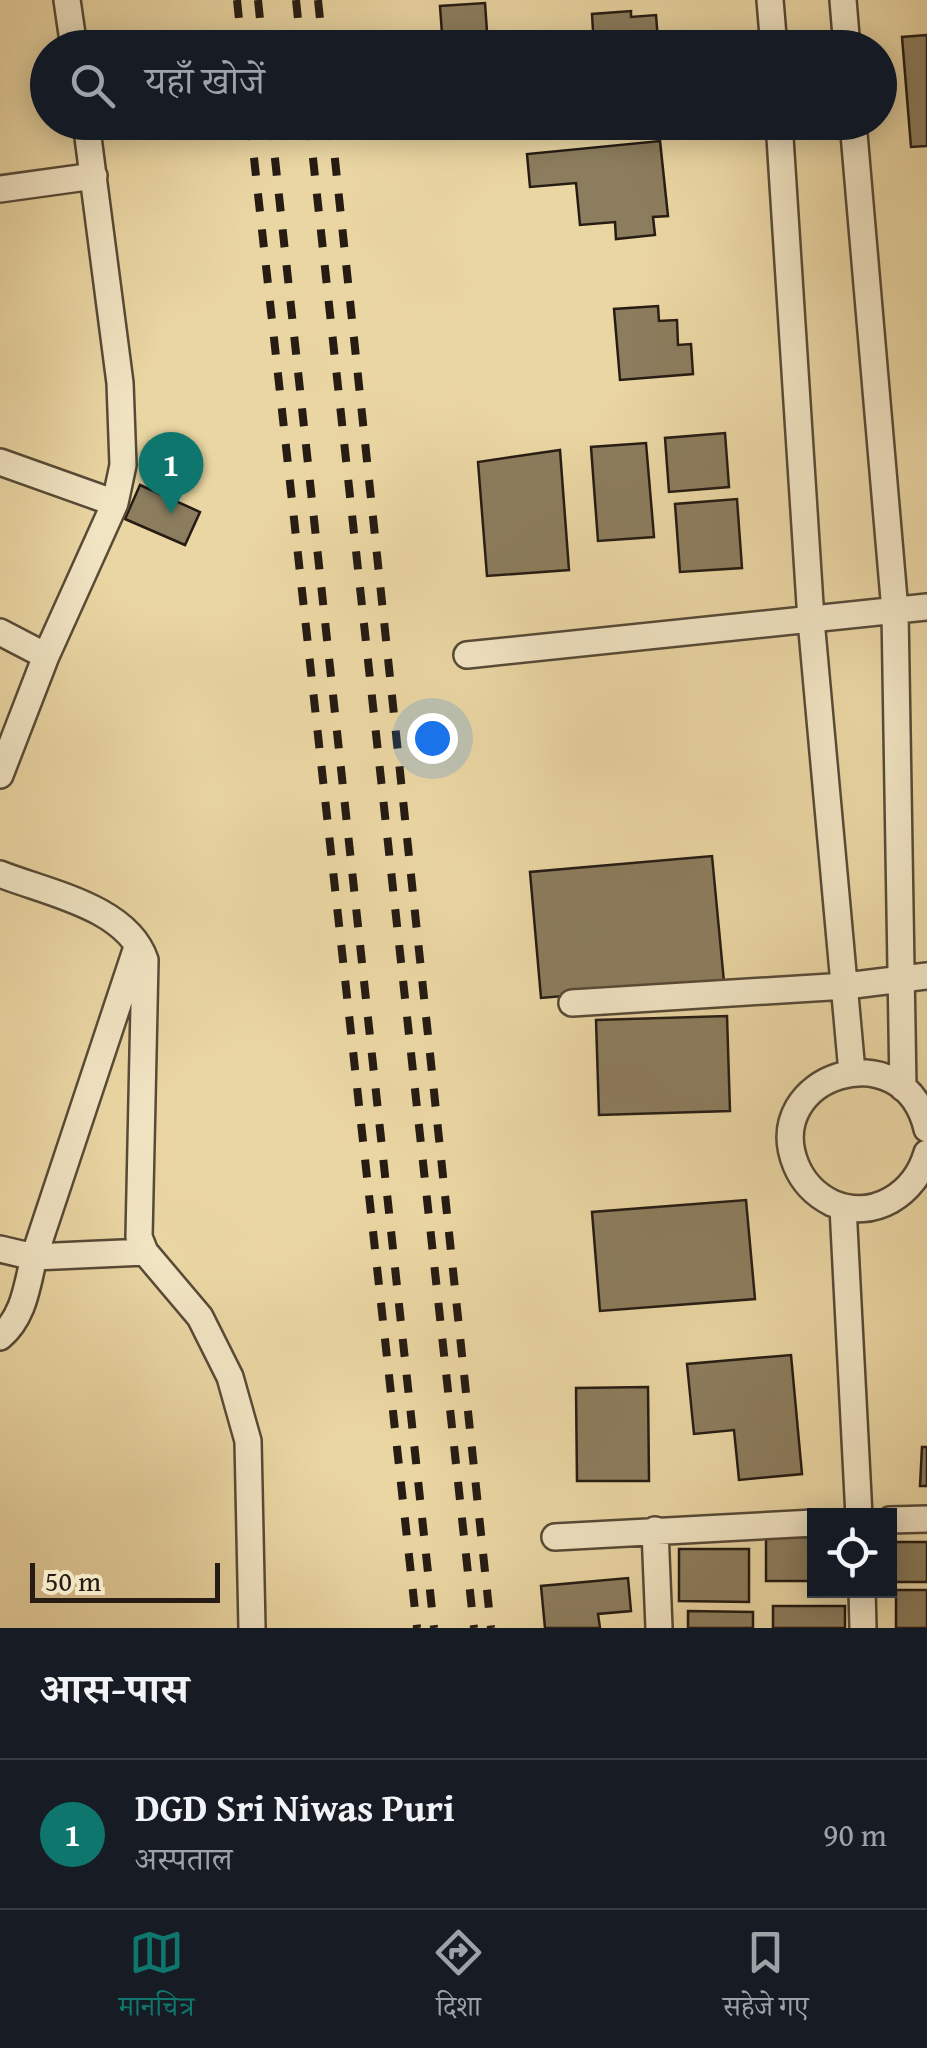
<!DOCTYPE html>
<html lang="hi">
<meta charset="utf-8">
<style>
body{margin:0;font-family:"Gentium Book Plus","Noto Serif Devanagari",serif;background:#242831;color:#f1f3f6}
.controls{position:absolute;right:30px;bottom:30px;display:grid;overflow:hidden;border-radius:0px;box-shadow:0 5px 25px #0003}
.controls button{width:90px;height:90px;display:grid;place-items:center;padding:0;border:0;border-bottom:2px solid #363941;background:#171b24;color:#f1f3f6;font:50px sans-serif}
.scale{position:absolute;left:30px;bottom:25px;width:190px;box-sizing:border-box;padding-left:10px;border:5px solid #261c13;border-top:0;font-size:28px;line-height:35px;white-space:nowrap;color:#261c13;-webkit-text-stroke:8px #f1e4c3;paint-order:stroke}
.you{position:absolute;left:432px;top:738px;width:35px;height:35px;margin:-25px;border:8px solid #fff;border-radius:50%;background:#1a73e8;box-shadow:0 0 0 15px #1a73e833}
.badge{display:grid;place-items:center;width:65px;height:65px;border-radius:50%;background:#0f766e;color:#fff;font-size:32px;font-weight:700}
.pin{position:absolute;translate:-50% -82px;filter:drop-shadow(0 2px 5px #0008)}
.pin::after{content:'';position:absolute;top:52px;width:35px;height:30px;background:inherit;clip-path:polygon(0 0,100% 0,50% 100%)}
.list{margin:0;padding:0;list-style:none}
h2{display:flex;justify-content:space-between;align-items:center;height:130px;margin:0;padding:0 40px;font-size:42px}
h2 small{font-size:32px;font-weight:400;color:#9ea1a6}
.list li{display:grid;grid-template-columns:65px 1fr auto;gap:30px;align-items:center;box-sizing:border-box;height:150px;padding:0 40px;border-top:2px solid #363941}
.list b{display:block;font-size:38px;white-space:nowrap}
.list p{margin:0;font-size:32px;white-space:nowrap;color:#9ea1a6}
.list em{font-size:32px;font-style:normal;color:#9ea1a6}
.icon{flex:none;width:55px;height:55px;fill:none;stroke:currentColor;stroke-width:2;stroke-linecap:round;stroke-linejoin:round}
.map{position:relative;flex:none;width:927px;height:1628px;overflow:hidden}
.search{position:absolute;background:#171b24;box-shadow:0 5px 25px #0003;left:30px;right:30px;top:30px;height:110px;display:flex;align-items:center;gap:25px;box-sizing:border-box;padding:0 35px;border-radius:55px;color:#9ea1a6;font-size:38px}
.sheet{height:280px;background:#171b24}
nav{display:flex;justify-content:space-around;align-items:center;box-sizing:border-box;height:140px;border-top:2px solid #363941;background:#171b24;font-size:28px;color:#9ea1a6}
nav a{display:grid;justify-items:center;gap:5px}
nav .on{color:#0f766e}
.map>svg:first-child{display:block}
.building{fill:#8c7d5e;stroke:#261c13;stroke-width:2.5}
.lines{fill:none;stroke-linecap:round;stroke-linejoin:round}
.minor-casing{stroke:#574a37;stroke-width:30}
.minor{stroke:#f1e4c3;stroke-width:25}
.rail{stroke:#261c13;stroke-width:8;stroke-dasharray:18 18;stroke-linecap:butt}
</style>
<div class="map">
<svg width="927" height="1628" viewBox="0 0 927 1628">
<rect width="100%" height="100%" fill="#ead6a3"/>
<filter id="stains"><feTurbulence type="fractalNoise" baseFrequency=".002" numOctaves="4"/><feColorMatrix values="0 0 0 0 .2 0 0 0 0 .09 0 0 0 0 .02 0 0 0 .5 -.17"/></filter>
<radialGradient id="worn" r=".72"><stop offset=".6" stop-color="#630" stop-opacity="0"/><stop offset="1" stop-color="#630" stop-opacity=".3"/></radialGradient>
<!-- building -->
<path class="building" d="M485 3 488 46 508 44 509 48H443L440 6Z
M631 11V17L656 15 658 40 676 38 677 48H594L592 14Z
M927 35V146L911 147 902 37Z
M660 141 668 216 653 217 655 235 616 239 615 222 580 225 576 183 530 187 527 154Z
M658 306 659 321 677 320 678 345 691 344 693 374 620 380 614 309Z
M725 433 729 487 669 492 665 438Z
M646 443 654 537 598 541 591 447Z
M560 450 569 570 487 576 478 462Z
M140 485 200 512 185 545 125 519Z
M737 499 742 568 680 572 675 504Z
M712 856 724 982 541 998 530 872Z
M727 1016 730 1111 599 1115 596 1020Z
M746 1200 755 1299 600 1311 592 1212Z
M791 1355 802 1474 739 1480 734 1430 694 1434 687 1364Z
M648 1387 649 1481H577L576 1388Z
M922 1447H927V1486H920Z
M766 1537H814V1581H766Z
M892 1542H927V1582H892Z
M679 1549H749V1602L679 1601Z
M628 1578 631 1611 598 1614 600 1628H545L541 1586Z
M896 1590H927V1628H896Z
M773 1606H845V1628H773Z
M688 1611 753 1612V1628H688Z"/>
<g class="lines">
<!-- minor casing -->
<g class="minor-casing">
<path id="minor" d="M67 0 74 48
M770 0 774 48
M843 0 847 48
M779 122 811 620 852 1072
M853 122 895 611 903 1088
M0 189 94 176
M0 462 115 503
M0 632 46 656
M467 655 927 607
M0 775 46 656 115 503 123 465 120 383 86 122
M0 874C48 893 127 907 145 960L139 1237 145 1252 200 1317 230 1377 248 1441 252 1628
M572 1003 846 986 927 976
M927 1129C904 1029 760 1076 796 1165 803 1182 816 1195 832 1203 874 1221 915 1194 927 1153
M843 1207 859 1516
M0 1249 34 1257 145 1252
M0 1337C24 1317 27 1286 34 1257L137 947
M890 1520 927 1519
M655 1530 659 1628
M555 1537 814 1523
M862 1590 863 1628"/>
</g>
<!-- minor -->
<use href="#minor" class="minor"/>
<!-- rail -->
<path class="rail" d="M237 0 242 48
M258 0 263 48
M296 0 301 48
M318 0 323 48
M250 122 417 1628
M271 122 434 1628
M309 122 474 1628
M331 122 491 1628"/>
</g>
<rect width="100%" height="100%" filter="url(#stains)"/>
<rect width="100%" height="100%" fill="url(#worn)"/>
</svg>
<div class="controls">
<button><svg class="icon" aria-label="locate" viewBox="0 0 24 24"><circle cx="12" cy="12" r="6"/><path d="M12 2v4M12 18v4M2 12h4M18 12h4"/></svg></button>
</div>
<div class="scale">50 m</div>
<div class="you"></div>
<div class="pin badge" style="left:171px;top:514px">1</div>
<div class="search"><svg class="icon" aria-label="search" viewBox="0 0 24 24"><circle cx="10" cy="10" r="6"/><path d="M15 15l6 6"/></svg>यहाँ खोजें</div>
</div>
<section class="sheet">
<h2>आस-पास<small></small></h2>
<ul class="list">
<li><span class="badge">1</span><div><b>DGD Sri Niwas Puri</b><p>अस्पताल</p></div><em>90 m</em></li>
</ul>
</section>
<nav>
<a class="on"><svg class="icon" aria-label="map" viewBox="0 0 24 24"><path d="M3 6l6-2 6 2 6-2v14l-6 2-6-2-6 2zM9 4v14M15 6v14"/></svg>मानचित्र</a>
<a><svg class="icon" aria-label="directions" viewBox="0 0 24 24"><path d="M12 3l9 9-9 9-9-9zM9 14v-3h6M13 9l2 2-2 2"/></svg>दिशा</a>
<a><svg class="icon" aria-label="saved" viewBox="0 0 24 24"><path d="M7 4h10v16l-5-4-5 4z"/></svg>सहेजे गए</a>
</nav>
